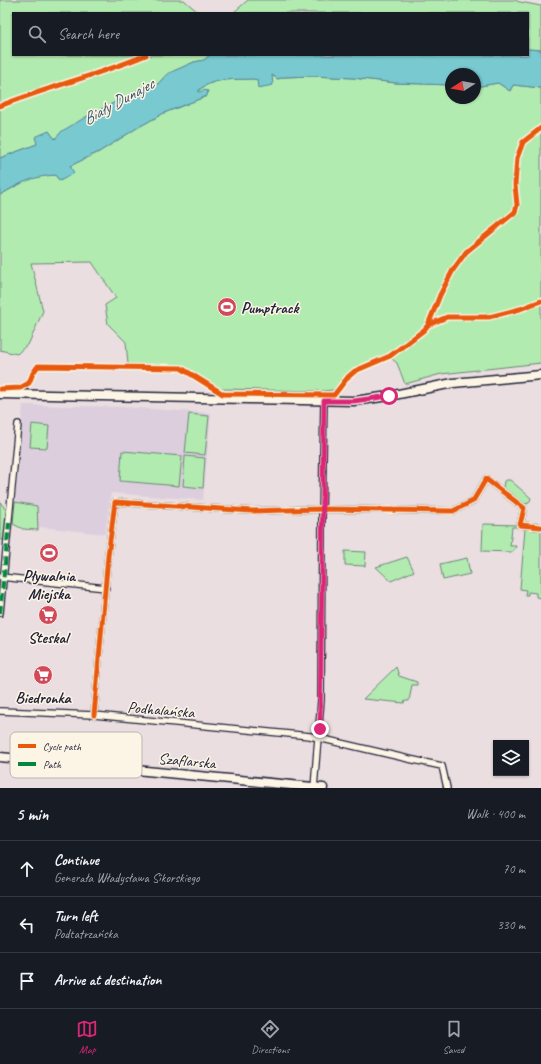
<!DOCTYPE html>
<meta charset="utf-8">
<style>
body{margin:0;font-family:Caveat,sans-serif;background:#20242c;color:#f1f3f6}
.controls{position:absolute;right:12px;bottom:12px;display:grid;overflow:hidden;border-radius:0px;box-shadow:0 1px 3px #0004}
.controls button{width:36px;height:36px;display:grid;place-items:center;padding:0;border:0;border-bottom:1px solid #363941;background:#171b24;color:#f1f3f6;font:20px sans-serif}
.compass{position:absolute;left:445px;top:68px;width:36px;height:36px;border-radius:50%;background:#171b24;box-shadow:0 1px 3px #0004;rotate:259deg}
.stop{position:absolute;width:12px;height:12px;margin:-9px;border:3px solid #db2777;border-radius:50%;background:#fff}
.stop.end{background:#db2777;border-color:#fff;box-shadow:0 1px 4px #0008}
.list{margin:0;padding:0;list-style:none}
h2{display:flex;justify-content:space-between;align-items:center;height:52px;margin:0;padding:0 16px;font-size:17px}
h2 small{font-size:13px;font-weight:400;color:#9ea1a6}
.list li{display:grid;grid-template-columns:26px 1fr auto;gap:12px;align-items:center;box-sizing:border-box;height:56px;padding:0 16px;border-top:1px solid #363941}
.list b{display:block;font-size:15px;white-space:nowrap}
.list p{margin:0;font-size:13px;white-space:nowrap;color:#9ea1a6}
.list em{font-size:13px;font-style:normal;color:#9ea1a6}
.icon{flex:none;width:22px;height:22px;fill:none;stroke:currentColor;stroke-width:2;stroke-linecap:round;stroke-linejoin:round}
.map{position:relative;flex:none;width:541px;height:788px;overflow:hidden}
.search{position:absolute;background:#171b24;box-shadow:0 1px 3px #0004;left:12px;right:12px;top:12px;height:44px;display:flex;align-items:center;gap:10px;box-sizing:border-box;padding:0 14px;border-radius:0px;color:#9ea1a6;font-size:15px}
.sheet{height:220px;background:#171b24}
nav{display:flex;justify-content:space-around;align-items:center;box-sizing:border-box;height:56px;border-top:1px solid #363941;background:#171b24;font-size:11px;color:#9ea1a6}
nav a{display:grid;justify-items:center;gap:2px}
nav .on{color:#db2777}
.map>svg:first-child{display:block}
.built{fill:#ddcedd}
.green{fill:#b2ebb0;stroke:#6a8676}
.water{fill:#79c9d1;stroke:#568695}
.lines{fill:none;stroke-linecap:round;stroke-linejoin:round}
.street-casing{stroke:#22223b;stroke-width:8}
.secondary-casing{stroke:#22223b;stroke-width:11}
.street{stroke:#fcf5e5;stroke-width:5.5}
.secondary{stroke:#fcf5e5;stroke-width:8}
.quiet{stroke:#00873e;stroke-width:4;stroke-dasharray:8 4;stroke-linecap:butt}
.cycleway-casing{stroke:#fcf5e5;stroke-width:8}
.cycleway{stroke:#e8590c;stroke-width:5}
.route{stroke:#db2777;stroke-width:5}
.labels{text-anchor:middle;stroke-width:3;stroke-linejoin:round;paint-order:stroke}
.poi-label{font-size:16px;font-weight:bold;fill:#22223b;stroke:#fcf5e5}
.street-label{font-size:16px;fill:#22223b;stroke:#fcf5e5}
.water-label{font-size:17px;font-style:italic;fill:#3c5468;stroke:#fcf5e5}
.key{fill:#fcf5e5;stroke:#bbb6b2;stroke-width:1}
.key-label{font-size:11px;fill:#22223b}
</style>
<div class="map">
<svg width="541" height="788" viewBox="0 0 541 788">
<rect width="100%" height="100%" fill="#eadee0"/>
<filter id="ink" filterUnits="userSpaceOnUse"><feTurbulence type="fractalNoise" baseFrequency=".025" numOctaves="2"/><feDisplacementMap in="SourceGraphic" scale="8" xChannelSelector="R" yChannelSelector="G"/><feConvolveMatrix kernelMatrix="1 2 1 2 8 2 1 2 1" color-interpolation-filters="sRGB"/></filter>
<g filter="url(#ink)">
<!-- built -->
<path class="built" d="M23 405 123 407 211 413 203 500 111 493 105 534 13 524Z"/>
<!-- green -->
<path class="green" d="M0 0H184L199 13H13V55H210L204 60 194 62 167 74 158 84 139 90 86 117 54 139 49 131 37 144 0 158Z
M248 0H514L520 2 541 6V50L528 49V13H233Z
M271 75 278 79 284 77 313 76 353 78 396 83 451 85V98H475V87L498 83 510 91 513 85 541 88V363L441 374 405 384 397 363 386 354 352 370 333 390 321 391 221 389 182 365 128 364 126 342 108 324 105 305 116 298 92 262 31 263 43 311 29 343 17 354 0 350V195L29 179 39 176 55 175 60 181 70 166 99 152 137 128 164 113 207 96 198 91C213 77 234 80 253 79L257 80 259 88Z
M189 414 209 416 205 455 185 453Z
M32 424 49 426 47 448 30 447Z
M122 451 182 456 179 486 120 481Z
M185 456 205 458 203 488 183 486Z
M507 480H510L531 498 529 503 525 504 503 489 504 481Z
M0 502 7 511 4 540H0Z
M15 502 37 506 38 530 23 529 13 524Z
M483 524 518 525V527H512L510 546H516L515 549 511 552 482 551Z
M527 528 541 530V598L536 597V593L528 592V595H525L526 590 520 589 525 529Z
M345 551 366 552 365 566 345 565Z
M407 557 414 571 391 581 376 567Z
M467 558 470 574 443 580 440 564Z
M396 667 399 676 417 682V685H412L409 701H405L404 703 363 699Z"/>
<!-- water -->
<path class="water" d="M528 49 541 50V88L513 85 510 91 498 83 475 87V74H451V85L396 83 353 78 313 76 284 77 278 79 272 75 273 85 258 88 257 80 253 79C234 80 213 77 198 91L200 92 203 90 208 91 207 96 164 113 137 128 99 152 70 166 74 173 60 181 55 175C30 177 21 183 0 195V158L37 144 35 137 49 131 55 139 62 131 86 117 139 90 158 84 167 74 194 62 204 60 210 55H528Z"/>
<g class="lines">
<!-- street casing -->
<g class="street-casing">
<path id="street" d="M1 577 106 588
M0 613 18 424
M0 711 94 715 310 736 409 759 442 766 447 788
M94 715 108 556 115 502 252 511 322 509 453 511 473 501 486 479 524 508 520 525 541 527
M314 788 321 700 322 518 324 401"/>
</g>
<!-- secondary casing -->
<g class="secondary-casing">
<path id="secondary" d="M0 394 354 401 389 396 453 383 541 375
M0 757 323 788"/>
</g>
<!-- street -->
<use href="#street" class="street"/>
<!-- secondary -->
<use href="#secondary" class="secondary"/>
<!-- quiet -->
<path class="quiet" d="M0 613 9 523"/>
<!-- cycleway casing -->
<g class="cycleway-casing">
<path id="cycleway" d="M0 106C48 87 99 75 146 55
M428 325 447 317H489L520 309 541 301
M0 389 20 388 29 383 33 373 38 366 181 368 223 394 334 395 348 377 355 371 390 356 424 330 428 325 440 295 453 270 466 252 515 212 517 205 515 185 517 158 523 142 541 128
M94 715 108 556 115 502 252 511 322 509 453 511 473 501 486 479 524 508 520 525 541 527"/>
</g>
<!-- cycleway -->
<use href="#cycleway" class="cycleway"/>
</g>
</g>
<g class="lines" filter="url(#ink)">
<!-- route -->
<path class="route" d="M320 729 324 401H354L389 396"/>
</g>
<!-- icons -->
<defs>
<g id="stadium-disc" transform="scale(1)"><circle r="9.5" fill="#d1495b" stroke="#fcf5e5"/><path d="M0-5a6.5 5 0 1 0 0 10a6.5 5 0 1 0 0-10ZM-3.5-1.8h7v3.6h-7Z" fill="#fff"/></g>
<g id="supermarket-disc" transform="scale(1)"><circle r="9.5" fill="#d1495b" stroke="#fcf5e5"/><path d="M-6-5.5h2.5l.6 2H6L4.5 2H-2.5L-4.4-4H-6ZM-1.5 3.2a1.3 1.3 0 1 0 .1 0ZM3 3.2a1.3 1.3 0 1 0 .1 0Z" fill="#fff"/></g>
</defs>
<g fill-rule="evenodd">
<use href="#stadium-disc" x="227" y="307"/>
<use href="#stadium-disc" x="49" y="553"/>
<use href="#supermarket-disc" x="48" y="615"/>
<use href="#supermarket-disc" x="43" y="675"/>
</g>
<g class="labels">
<!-- poi labels -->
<g class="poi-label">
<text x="241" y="313" text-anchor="start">Pumptrack</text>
<text x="49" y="581">Pływalnia<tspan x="49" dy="18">Miejska</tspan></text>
<text x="48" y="643">Steskal</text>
<text x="43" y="703">Biedronka</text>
</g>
<!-- street labels -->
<g class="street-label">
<text transform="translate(161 709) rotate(5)" y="6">Podhalańska</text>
<text transform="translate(187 760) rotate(5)" y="6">Szaflarska</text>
</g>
<!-- water labels -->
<g class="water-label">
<text transform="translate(118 101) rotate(-29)" y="6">Biały Dunajec</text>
</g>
</g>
<!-- legend -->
<rect x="10" y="732" width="132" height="46" rx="6" class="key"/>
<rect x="18" y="744" width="18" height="4" fill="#e8590c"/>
<rect x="18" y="762" width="18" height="4" fill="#00873e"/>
<g class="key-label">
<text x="43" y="750">Cycle path</text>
<text x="43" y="768">Path</text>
</g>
</svg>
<div class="controls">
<button><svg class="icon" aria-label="layers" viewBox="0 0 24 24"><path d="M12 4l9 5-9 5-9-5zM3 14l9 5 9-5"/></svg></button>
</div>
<svg class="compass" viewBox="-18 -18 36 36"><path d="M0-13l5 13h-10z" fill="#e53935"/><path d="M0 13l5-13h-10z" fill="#9ea1a6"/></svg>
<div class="stop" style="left:389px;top:396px"></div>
<div class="stop end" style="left:320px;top:729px"></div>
<div class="search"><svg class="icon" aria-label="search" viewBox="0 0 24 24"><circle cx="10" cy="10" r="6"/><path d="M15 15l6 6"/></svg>Search here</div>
</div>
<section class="sheet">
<h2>5 min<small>Walk · 400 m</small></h2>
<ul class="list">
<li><svg class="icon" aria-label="ahead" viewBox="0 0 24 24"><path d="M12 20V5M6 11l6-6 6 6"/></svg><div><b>Continue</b><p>Generała Władysława Sikorskiego</p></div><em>70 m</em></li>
<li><svg class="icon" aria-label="left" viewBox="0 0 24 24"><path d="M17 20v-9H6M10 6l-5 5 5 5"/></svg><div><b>Turn left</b><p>Podtatrzańska</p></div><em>330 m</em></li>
<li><svg class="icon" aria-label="arrive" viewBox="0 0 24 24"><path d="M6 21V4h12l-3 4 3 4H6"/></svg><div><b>Arrive at destination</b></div></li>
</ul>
</section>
<nav>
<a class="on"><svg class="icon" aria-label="map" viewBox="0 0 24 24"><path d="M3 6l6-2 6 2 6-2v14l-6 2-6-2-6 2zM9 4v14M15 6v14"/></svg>Map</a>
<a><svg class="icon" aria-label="directions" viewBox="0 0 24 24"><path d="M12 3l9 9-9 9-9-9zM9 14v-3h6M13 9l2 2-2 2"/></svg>Directions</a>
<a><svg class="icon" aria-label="saved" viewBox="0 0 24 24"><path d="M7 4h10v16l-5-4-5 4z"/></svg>Saved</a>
</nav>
